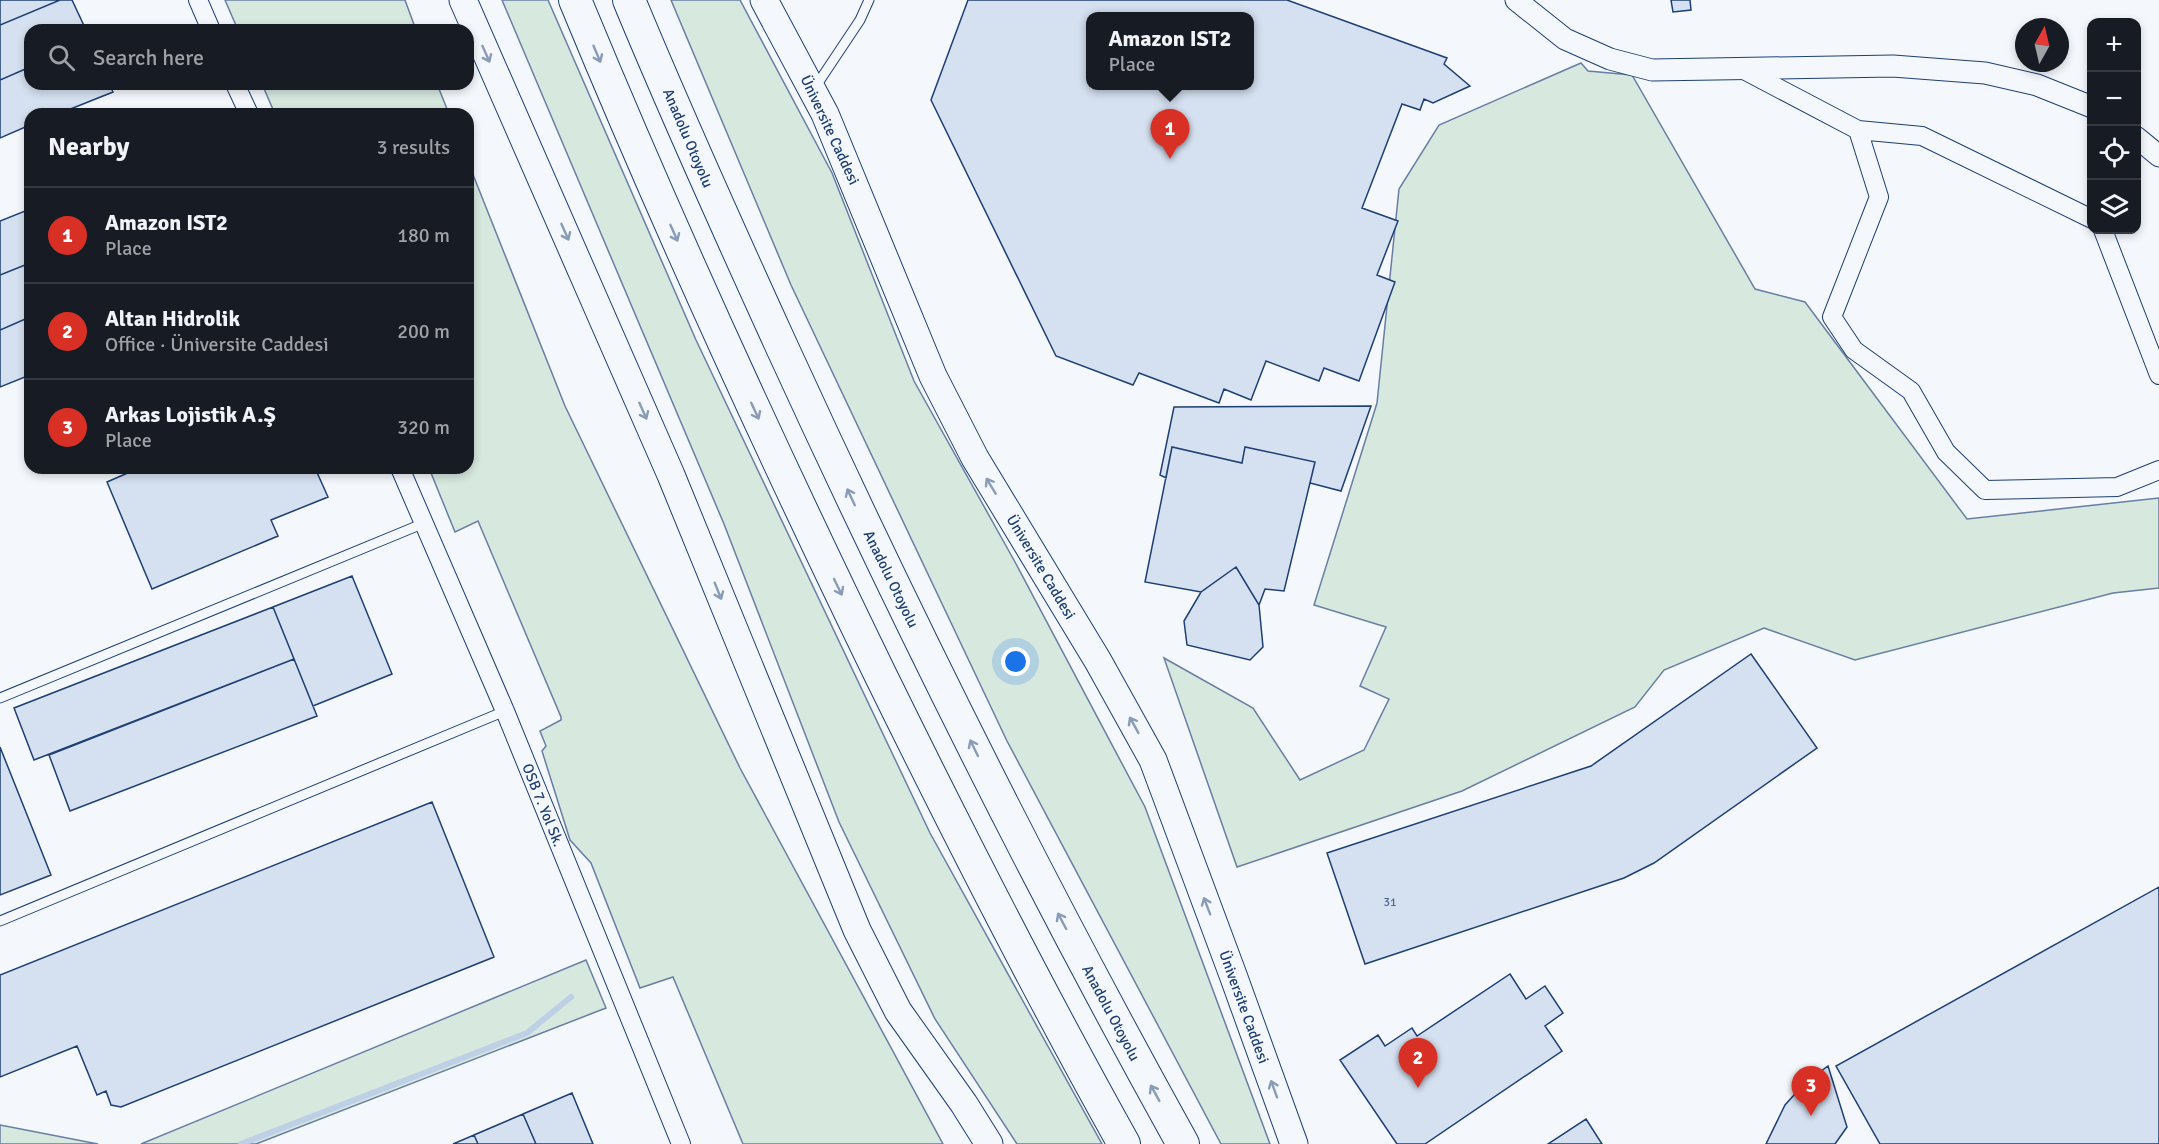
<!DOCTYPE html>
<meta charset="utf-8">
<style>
body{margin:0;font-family:Signika,sans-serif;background:#20242c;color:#f1f3f6}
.controls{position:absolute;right:18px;top:18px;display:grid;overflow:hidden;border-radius:12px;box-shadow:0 3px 9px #0003}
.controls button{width:54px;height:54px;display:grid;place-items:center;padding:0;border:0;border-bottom:2px solid #363941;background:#171b24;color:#f1f3f6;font:30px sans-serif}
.compass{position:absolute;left:2015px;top:18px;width:54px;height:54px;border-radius:50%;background:#171b24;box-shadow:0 3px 9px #0003;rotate:8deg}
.you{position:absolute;left:1016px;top:662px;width:21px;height:21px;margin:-15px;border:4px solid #fff;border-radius:50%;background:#1a73e8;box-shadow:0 0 0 9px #1a73e833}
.badge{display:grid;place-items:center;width:39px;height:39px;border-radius:50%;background:#d93025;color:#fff;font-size:20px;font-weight:700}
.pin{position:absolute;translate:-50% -50px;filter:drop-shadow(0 2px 3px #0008)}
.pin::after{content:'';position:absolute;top:32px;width:21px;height:18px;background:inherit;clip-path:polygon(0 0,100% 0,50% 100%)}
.popup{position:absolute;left:1086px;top:12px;width:168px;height:78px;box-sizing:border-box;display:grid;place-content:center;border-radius:12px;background:#171b24;filter:drop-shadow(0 2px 4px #0005);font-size:20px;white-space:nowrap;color:#9ea1a6}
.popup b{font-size:22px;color:#f1f3f6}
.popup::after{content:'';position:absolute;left:50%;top:100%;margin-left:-12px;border:12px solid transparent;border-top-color:#171b24}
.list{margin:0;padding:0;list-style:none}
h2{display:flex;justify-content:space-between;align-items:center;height:78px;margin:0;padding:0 24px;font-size:26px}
h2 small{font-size:20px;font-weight:400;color:#9ea1a6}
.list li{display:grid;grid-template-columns:39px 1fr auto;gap:18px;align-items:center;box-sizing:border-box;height:96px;padding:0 24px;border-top:2px solid #363941}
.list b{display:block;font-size:22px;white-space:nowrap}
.list p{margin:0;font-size:20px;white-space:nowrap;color:#9ea1a6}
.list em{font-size:20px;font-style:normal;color:#9ea1a6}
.icon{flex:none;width:33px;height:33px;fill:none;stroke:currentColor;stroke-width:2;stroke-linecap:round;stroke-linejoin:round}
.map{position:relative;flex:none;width:2159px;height:1144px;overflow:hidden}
.search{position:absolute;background:#171b24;box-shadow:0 3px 9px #0003;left:24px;top:24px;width:450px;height:66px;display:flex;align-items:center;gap:15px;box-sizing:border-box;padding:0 21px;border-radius:18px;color:#9ea1a6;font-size:22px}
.panel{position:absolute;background:#171b24;box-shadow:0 3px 9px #0003;left:24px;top:108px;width:450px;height:366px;border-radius:18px}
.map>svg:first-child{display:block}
.green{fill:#d7e8df;stroke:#687fa3;stroke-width:1.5}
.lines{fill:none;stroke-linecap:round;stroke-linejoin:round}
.stream{stroke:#bed0e5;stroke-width:6}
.building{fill:#d5e0f0;stroke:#1d3f73;stroke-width:1.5;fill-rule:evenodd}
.service-casing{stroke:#1d3f73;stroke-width:11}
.minor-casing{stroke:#1d3f73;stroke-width:20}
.tertiary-casing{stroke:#1d3f73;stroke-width:23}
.primary-casing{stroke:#1d3f73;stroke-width:29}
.motorway-casing{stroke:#1d3f73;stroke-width:34}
.service{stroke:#f4f7fb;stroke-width:9}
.minor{stroke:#f4f7fb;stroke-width:18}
.tertiary{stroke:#f4f7fb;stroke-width:21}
.primary{stroke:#f4f7fb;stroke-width:27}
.motorway{stroke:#f4f7fb;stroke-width:32}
.oneway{stroke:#889bb7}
.labels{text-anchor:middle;stroke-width:4.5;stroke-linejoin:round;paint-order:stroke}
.number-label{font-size:12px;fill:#4b6792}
.street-label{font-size:15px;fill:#1d3f73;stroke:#f4f7fb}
</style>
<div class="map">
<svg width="2159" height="1144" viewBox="0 0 2159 1144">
<rect width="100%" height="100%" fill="#f4f7fb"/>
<!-- green -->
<path class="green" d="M225 0H405L416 30H238Z
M502 0H548L696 340 930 833 1102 1144H1017L935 1019 839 822 724 524Z
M671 0H740L832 173 914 381 1015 562 1145 807 1270 1144H1221L1007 741 791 285Z
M1581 63 1588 71 1632 75 1755 289 1805 302 1967 519 2159 498V588L2113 593 1855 660 1764 628 1664 670 1635 707 1462 791 1237 867 1164 658 1253 708 1300 780 1364 750 1389 699 1360 686 1386 627 1314 605 1377 403 1399 189 1439 125Z
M262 84H437L449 114H275Z
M468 162 565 406 740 768 943 1144H743L673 977 640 988 591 863 570 840 542 751 546 746 540 731 561 720V717L478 521 455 532 429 468H468Z
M586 960 606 1008 256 1144H141Z
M0 1125 98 1144H0Z"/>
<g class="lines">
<!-- stream -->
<path class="stream" d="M241 1144 527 1033 571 997"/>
</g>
<!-- building -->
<path class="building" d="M0 0H60L0 25Z
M60 0H72L86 30H30V67L0 80V25Z
M968 0H1287L1447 58 1444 64 1470 86 1433 103 1424 99 1420 110 1402 104 1362 208 1398 221 1377 275 1395 282 1359 381 1324 368 1319 381 1266 361 1251 400 1224 389 1219 403 1139 373 1133 385 1056 356 931 100ZM1090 16H1250V86H1090Z
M1671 0H1690L1691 10 1673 12Z
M30 67V84H109L113 92 58 114H30V125L0 138V80Z
M30 209V263L0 275V221Z
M30 263V317L0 330V275Z
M30 317V375L0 387V330Z
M1371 406 1341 491 1310 483 1315 462 1245 447 1242 463 1172 447 1166 478 1160 475 1174 407Z
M1172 447 1242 463 1245 447 1315 462 1284 591 1265 589 1259 605 1236 567 1201 592 1145 582Z
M139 468H315L328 497 271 520 278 536 152 589 107 482Z
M1236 567 1259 605 1263 647 1250 660 1187 645 1184 621 1201 592Z
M352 576 392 674 313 706 273 607Z
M273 607 294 659 34 760 14 708Z
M1751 654 1817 748 1654 863 1624 878 1365 964 1327 853 1591 766Z
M294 659 317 716 70 811 49 755Z
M0 747 51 875 0 895Z
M432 802 494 957 121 1107 111 1105 106 1091 97 1095 77 1046 0 1077V975Z
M2159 887V1144H1880L1836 1066Z
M1510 974 1526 999 1545 986 1563 1013 1545 1026 1562 1051 1425 1144H1397L1340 1060 1378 1035 1385 1046 1412 1028 1417 1036Z
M1828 1066 1847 1127 1835 1144H1766L1785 1105 1804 1084Z
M572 1093 593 1144H536L523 1114Z
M523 1114 536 1144H478L474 1135Z
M1586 1119 1602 1144H1548Z
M474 1135 478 1144H453Z"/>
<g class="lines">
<!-- service casing -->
<g class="service-casing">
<path id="service" d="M814 89 860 20 869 0
M0 698 422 524
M0 921 505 711"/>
</g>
<!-- minor casing -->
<g class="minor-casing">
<path id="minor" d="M198 0 211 30
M1742 69 1858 130 1922 136 2092 219
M235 84 249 114
M1858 130 1879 197 1832 317 1854 350 1911 391 1946 452 1985 490 2117 487 2159 470
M2103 230 2159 375
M400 468 505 711 681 1144"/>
</g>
<!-- tertiary casing -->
<g class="tertiary-casing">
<path id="tertiary" d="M1516 0 1565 39 1610 59 1652 70 1893 66 1985 73 2037 85 2092 107
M2136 137 2159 156"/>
</g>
<!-- primary casing -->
<g class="primary-casing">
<path id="primary" d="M463 0 671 475 857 930 898 1011 964 1104 989 1144
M764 0 825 114 933 376 975 458 1098 661 1153 760 1233 975 1294 1144"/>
</g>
<!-- motorway casing -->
<g class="motorway-casing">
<path id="motorway" d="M575 0C669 228 772 452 880 674 958 833 1038 990 1124 1144
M629 0C677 116 729 231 781 345 905 616 1038 883 1183 1144"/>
</g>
<!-- service -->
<use href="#service" class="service"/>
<!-- minor -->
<use href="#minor" class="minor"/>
<!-- tertiary -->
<use href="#tertiary" class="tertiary"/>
<!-- primary -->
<use href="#primary" class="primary"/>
<!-- motorway -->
<use href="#motorway" class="motorway"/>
</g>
<!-- one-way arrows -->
<defs><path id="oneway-shaft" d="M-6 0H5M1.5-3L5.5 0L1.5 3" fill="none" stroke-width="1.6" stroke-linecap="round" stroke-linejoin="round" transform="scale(1.5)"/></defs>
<g class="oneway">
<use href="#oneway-shaft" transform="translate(486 54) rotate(66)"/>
<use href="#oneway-shaft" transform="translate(597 54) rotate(67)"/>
<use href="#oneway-shaft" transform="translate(565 232) rotate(66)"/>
<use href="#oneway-shaft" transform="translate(674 233) rotate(66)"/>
<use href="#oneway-shaft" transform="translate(643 411) rotate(66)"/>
<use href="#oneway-shaft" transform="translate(755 411) rotate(65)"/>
<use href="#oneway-shaft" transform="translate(991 486) rotate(-121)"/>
<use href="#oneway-shaft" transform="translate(851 497) rotate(-115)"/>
<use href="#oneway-shaft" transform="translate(838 587) rotate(64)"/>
<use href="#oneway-shaft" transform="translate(718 591) rotate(68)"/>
<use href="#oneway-shaft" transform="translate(1134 725) rotate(-119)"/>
<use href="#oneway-shaft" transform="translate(974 748) rotate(-116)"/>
<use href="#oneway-shaft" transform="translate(1207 906) rotate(-111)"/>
<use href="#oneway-shaft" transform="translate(1062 921) rotate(-118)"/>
<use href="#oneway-shaft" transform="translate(1274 1089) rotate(-110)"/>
<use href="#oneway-shaft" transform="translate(1155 1093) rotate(-119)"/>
</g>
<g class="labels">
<!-- number labels -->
<g class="number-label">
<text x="1390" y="906">31</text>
</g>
<!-- street labels -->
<g class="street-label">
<text transform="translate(830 130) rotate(65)" y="5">Üniversite Caddesi</text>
<text transform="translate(688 138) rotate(67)" y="5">Anadolu Otoyolu</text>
<text transform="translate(1041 567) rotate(59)" y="5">Üniversite Caddesi</text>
<text transform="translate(891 579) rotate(64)" y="5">Anadolu Otoyolu</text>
<text transform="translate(543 805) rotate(68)" y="5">OSB 7. Yol Sk.</text>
<text transform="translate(1244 1007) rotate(70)" y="5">Üniversite Caddesi</text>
<text transform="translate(1111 1013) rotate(62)" y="5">Anadolu Otoyolu</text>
</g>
</g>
</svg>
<div class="controls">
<button>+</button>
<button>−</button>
<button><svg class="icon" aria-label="locate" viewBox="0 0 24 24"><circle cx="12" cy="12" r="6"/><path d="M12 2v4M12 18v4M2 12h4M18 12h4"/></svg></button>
<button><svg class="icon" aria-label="layers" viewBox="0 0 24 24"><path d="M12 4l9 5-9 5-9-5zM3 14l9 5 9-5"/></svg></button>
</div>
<svg class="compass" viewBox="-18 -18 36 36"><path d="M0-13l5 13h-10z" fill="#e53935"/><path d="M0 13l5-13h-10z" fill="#9ea1a6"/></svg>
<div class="you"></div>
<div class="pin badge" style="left:1170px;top:159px">1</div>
<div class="popup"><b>Amazon IST2</b>Place</div>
<div class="pin badge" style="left:1418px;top:1088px">2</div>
<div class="pin badge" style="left:1811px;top:1116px">3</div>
<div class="search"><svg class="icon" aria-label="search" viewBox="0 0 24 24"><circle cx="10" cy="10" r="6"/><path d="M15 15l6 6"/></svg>Search here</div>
<section class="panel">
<h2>Nearby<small>3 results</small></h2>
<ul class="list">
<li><span class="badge">1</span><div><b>Amazon IST2</b><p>Place</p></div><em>180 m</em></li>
<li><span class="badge">2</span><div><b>Altan Hidrolik</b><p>Office · Üniversite Caddesi</p></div><em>200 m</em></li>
<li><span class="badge">3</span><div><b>Arkas Lojistik A.Ş</b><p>Place</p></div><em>320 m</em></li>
</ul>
</section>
</div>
